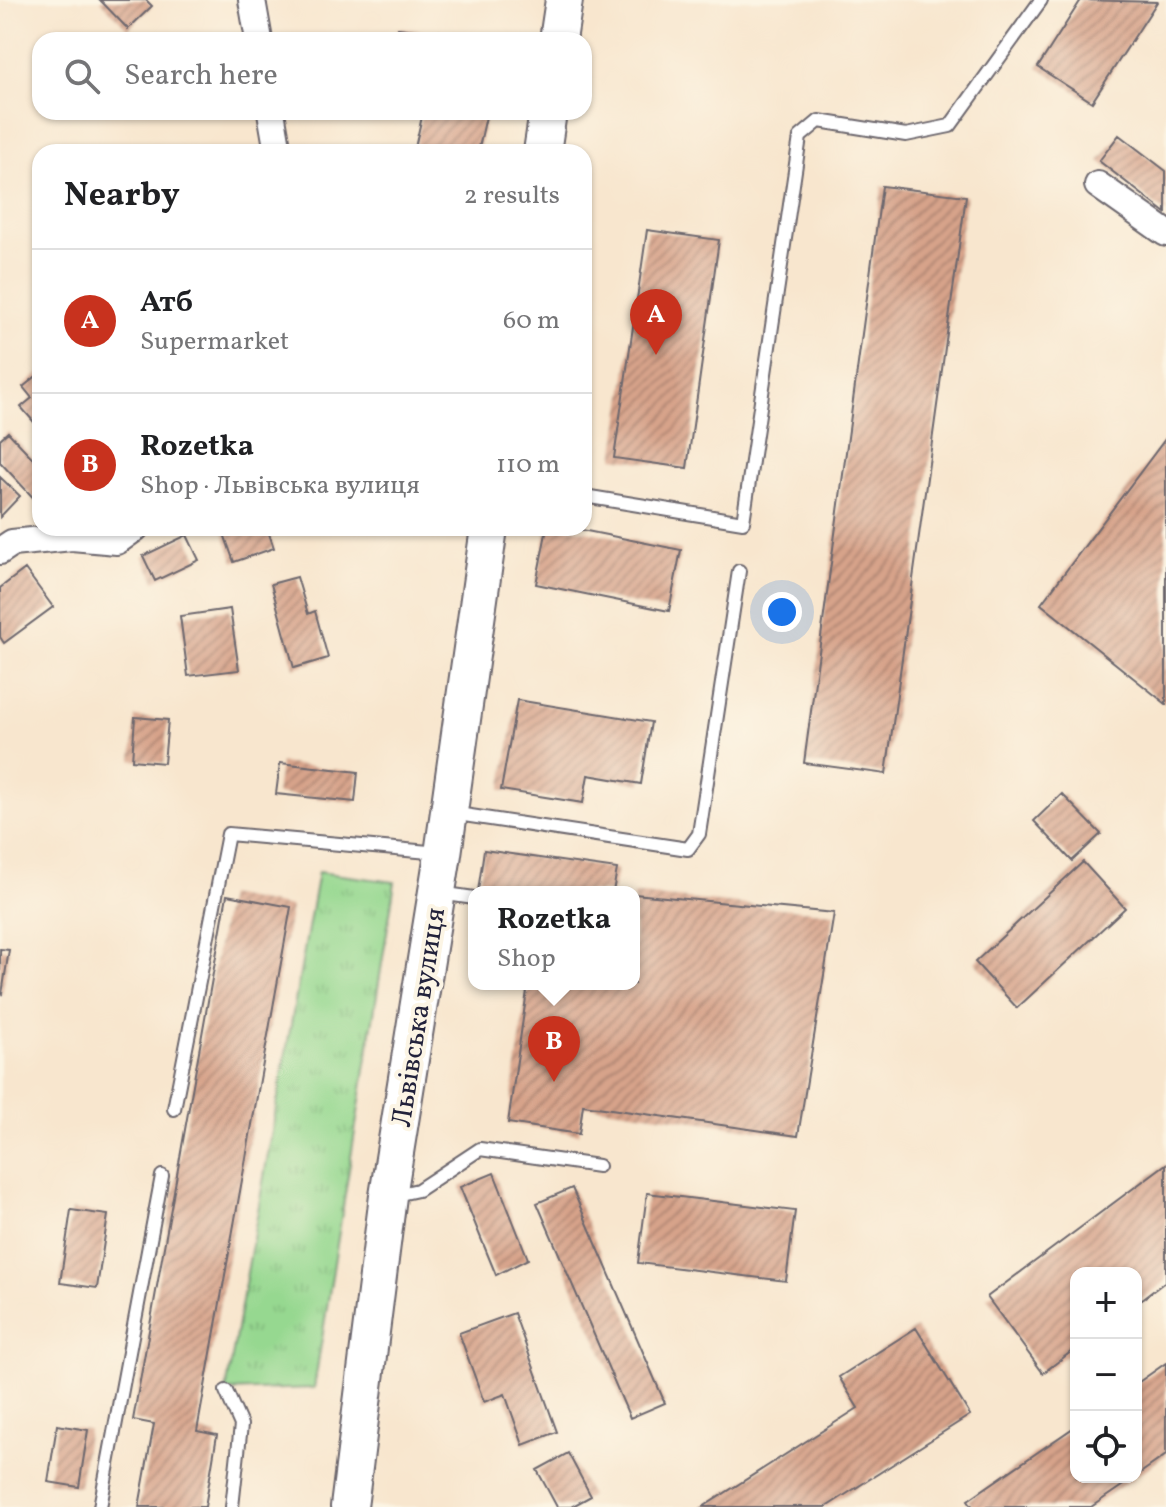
<!DOCTYPE html>
<meta charset="utf-8">
<style>
body{margin:0;font-family:Vollkorn,serif;background:#f2f2f2;color:#202124}
.controls{position:absolute;right:24px;bottom:24px;display:grid;overflow:hidden;border-radius:16px;box-shadow:0 2px 6px #0004}
.controls button{width:72px;height:72px;display:grid;place-items:center;padding:0;border:0;border-bottom:2px solid #e0e0e0;background:#fff;color:#202124;font:40px sans-serif}
.you{position:absolute;left:782px;top:612px;width:28px;height:28px;margin:-20px;border:6px solid #fff;border-radius:50%;background:#1a73e8;box-shadow:0 0 0 12px #1a73e833}
.badge{display:grid;place-items:center;width:52px;height:52px;border-radius:50%;background:#c8321e;color:#fff;font-size:26px;font-weight:700}
.pin{position:absolute;translate:-50% -66px;filter:drop-shadow(0 2px 4px #0008)}
.pin::after{content:'';position:absolute;top:42px;width:28px;height:24px;background:inherit;clip-path:polygon(0 0,100% 0,50% 100%)}
.popup{position:absolute;left:468px;top:886px;width:172px;height:104px;box-sizing:border-box;display:grid;place-content:center;border-radius:16px;background:#fff;filter:drop-shadow(0 2px 6px #0005);font-size:26px;white-space:nowrap;color:#757577}
.popup b{font-size:30px;color:#202124}
.popup::after{content:'';position:absolute;left:50%;top:100%;margin-left:-16px;border:16px solid transparent;border-top-color:#fff}
.list{margin:0;padding:0;list-style:none}
h2{display:flex;justify-content:space-between;align-items:center;height:104px;margin:0;padding:0 32px;font-size:34px}
h2 small{font-size:26px;font-weight:400;color:#757577}
.list li{display:grid;grid-template-columns:52px 1fr auto;gap:24px;align-items:center;box-sizing:border-box;height:144px;padding:0 32px;border-top:2px solid #e0e0e0}
.list b{display:block;font-size:30px;white-space:nowrap}
.list p{margin:0;font-size:26px;white-space:nowrap;color:#757577}
.list em{font-size:26px;font-style:normal;color:#757577}
.icon{flex:none;width:44px;height:44px;fill:none;stroke:currentColor;stroke-width:2;stroke-linecap:round;stroke-linejoin:round}
.map{position:relative;flex:none;width:1166px;height:1507px;overflow:hidden}
.search{position:absolute;background:#fff;box-shadow:0 2px 6px #0004;left:32px;top:32px;width:560px;height:88px;display:flex;align-items:center;gap:20px;box-sizing:border-box;padding:0 28px;border-radius:24px;color:#757577;font-size:30px}
.panel{position:absolute;background:#fff;box-shadow:0 2px 6px #0004;left:32px;top:144px;width:560px;height:392px;border-radius:24px}
.map>svg:first-child{display:block}
.grass{fill:url(#grass-tufts);stroke:#5c7d66;stroke-width:2}
.building{fill:url(#building-hatch)}
.lines{fill:none;stroke-linecap:round;stroke-linejoin:round}
.lane-casing{stroke:#6d676e;stroke-width:16}
.street-casing{stroke:#6d676e;stroke-width:30}
.secondary-casing{stroke:#6d676e;stroke-width:40}
.lane{stroke:#fff;stroke-width:12}
.street{stroke:#fff;stroke-width:26}
.secondary{stroke:#fff;stroke-width:36}
.labels{text-anchor:middle;stroke-width:8;stroke-linejoin:round;paint-order:stroke}
.street-label{font-size:28px;fill:#22223b;stroke:#fcf5e5}
</style>
<div class="map">
<svg width="1166" height="1507" viewBox="0 0 1166 1507">
<defs>
<pattern id="grass-tufts" width="24" height="20" patternUnits="userSpaceOnUse" patternTransform="scale(2)"><rect width="24" height="20" fill="#96d890"/><path d="M3 7l-1-3M5 7V3M7 7l1-3M15 17l-1-3M17 17v-4M19 17l1-3" fill="none" stroke="#81b97d"/></pattern>
<pattern id="building-hatch" width="6" height="6" patternUnits="userSpaceOnUse" patternTransform="scale(2)"><rect width="6" height="6" fill="#d7a38a"/><path d="M-1 1l2-2M0 6l6-6M5 7l2-2" fill="none" stroke="#ae8472"/></pattern>
</defs>
<rect width="100%" height="100%" fill="#fcf5e5"/>
<filter id="ink" filterUnits="userSpaceOnUse"><feTurbulence type="fractalNoise" baseFrequency=".0125" numOctaves="2"/><feDisplacementMap in="SourceGraphic" scale="16" xChannelSelector="R" yChannelSelector="G"/><feConvolveMatrix kernelMatrix="1 2 1 2 8 2 1 2 1" color-interpolation-filters="sRGB"/></filter>
<filter id="wash" filterUnits="userSpaceOnUse"><feTurbulence type="fractalNoise" baseFrequency=".006" numOctaves="4" result="noise"/><feDisplacementMap in="SourceGraphic" scale="32" xChannelSelector="R" yChannelSelector="G"/><feGaussianBlur stdDeviation="1.8" result="paint"/><feColorMatrix in="noise" values="0 0 0 0 0 0 0 0 0 0 0 0 0 0 0 0 0 1.4 0 .05"/><feComposite in="paint" operator="in"/></filter>
<g filter="url(#wash)">
<rect width="100%" height="100%" fill="#f8e6ce"/>
<!-- grass -->
<path class="grass" d="M318 872 395 882 314 1388 226 1391Z"/>
<g id="blocks">
<!-- building -->
<path class="building" d="M100 0H146L152 6 128 29Z
M1081 0 1157 2 1092 102 1038 67Z
M398 28 423 31 422 40H397Z
M440 31 476 39V40H438Z
M423 112H487L478 152H414Z
M1119 135 1166 171V213L1099 161Z
M882 186 966 196 886 774 804 763Z
M647 230 719 240 687 468 614 458Z
M40 373V429L21 407 32 398 23 387Z
M8 432 40 466V505L0 462V439Z
M1166 438V704L1041 604Z
M0 477 20 496 0 517Z
M222 528H267L274 548 234 562Z
M547 528H572L681 550 669 611 536 584Z
M187 535 199 560 155 581 143 556Z
M25 569 53 607 4 643 0 637V588Z
M297 577 308 614 315 611 328 658 294 668 271 584Z
M230 609 239 670 188 676 180 616Z
M517 700 651 722 641 784 588 775 583 803 501 790Z
M135 717 168 720 164 763 132 760Z
M280 763 358 772 355 802 276 794Z
M1062 794 1101 834 1072 861 1034 821Z
M484 850 617 869 613 892 478 891Z
M1083 862 1125 908 1017 1008 975 962Z
M634 894 834 913 798 1136 583 1105 579 1134 508 1123 528 984H634Z
M227 895 291 907 197 1431 217 1435 205 1507H139L154 1424 133 1420Z
M0 949 9 950 2 994 0 993Z
M1166 1164V1281L1136 1304V1273H1076V1348L1043 1373 987 1297Z
M494 1173 528 1259 496 1275 460 1187Z
M572 1188 665 1403 630 1418 537 1203Z
M647 1193 795 1211 786 1281 638 1263Z
M71 1210 108 1215 97 1288 60 1283Z
M514 1313 557 1432 523 1445 505 1394 484 1402 459 1333Z
M916 1328 970 1415 826 1507H703L858 1408 839 1377Z
M1166 1363V1455L1136 1476V1384Z
M57 1425 88 1430 79 1487 48 1482Z
M1076 1426V1477H1135L1091 1507H973L968 1500Z
M568 1453 591 1496 571 1507H557L537 1470Z"/>
</g>
</g>
<g filter="url(#ink)">
<use href="#blocks" fill-opacity="0" stroke="#6d676e" stroke-width="2"/>
<g class="lines">
<!-- lane casing -->
<g class="lane-casing">
<path id="lane" d="M584 496 743 522 800 137 819 121 906 135 950 126 1041 0
M451 813 688 849 699 834 739 571
M440 893 474 898
M174 1109 228 834 440 853
M391 1196 418 1190 480 1149 598 1166
M226 1391 241 1425 232 1507
M100 1507 162 1176"/>
</g>
<!-- street casing -->
<g class="street-casing">
<path id="street" d="M252 0 259 40
M271 112 278 152
M1098 185 1166 233
M0 551 12 543 72 537 117 541 135 528"/>
</g>
<!-- secondary casing -->
<g class="secondary-casing">
<path id="secondary" d="M558 40 564 0
M542 152 548 112
M349 1507 388 1196 443 854 489 528"/>
</g>
<!-- lane -->
<use href="#lane" class="lane"/>
<!-- street -->
<use href="#street" class="street"/>
<!-- secondary -->
<use href="#secondary" class="secondary"/>
</g>
</g>
<g class="labels">
<!-- street labels -->
<g class="street-label">
<text transform="translate(417 1017) rotate(-81)" y="10">Львівська вулиця</text>
</g>
</g>
</svg>
<div class="controls">
<button>+</button>
<button>−</button>
<button><svg class="icon" aria-label="locate" viewBox="0 0 24 24"><circle cx="12" cy="12" r="6"/><path d="M12 2v4M12 18v4M2 12h4M18 12h4"/></svg></button>
</div>
<div class="you"></div>
<div class="pin badge" style="left:656px;top:355px">A</div>
<div class="pin badge" style="left:554px;top:1082px">B</div>
<div class="popup"><b>Rozetka</b>Shop</div>
<div class="search"><svg class="icon" aria-label="search" viewBox="0 0 24 24"><circle cx="10" cy="10" r="6"/><path d="M15 15l6 6"/></svg>Search here</div>
<section class="panel">
<h2>Nearby<small>2 results</small></h2>
<ul class="list">
<li><span class="badge">A</span><div><b>Атб</b><p>Supermarket</p></div><em>60 m</em></li>
<li><span class="badge">B</span><div><b>Rozetka</b><p>Shop · Львівська вулиця</p></div><em>110 m</em></li>
</ul>
</section>
</div>
